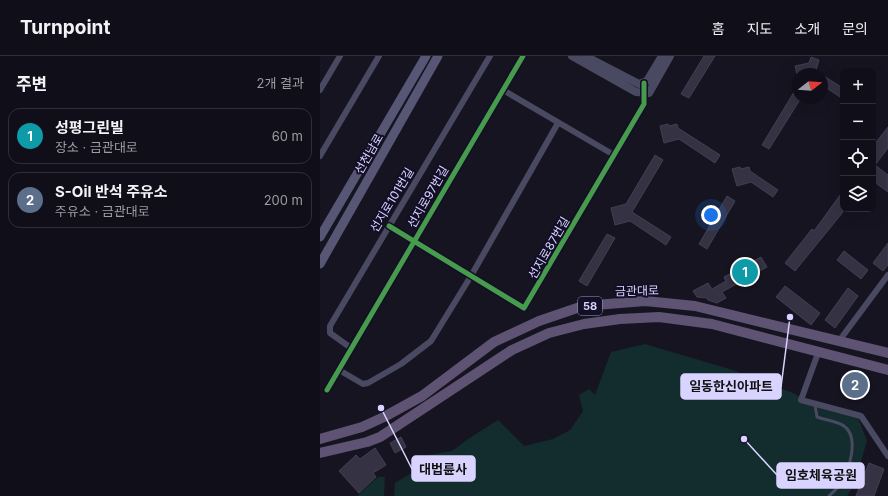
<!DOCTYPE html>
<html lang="ko">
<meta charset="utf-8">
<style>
body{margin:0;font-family:Inter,"Noto Sans KR",sans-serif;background:#191822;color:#f1f3f6}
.controls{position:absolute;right:12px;top:12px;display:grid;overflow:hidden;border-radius:8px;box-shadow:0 4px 16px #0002}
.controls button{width:36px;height:36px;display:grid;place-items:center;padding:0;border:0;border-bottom:1px solid #302f38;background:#100f19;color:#f1f3f6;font:20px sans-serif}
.compass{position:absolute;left:472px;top:12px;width:36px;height:36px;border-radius:50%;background:#100f19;box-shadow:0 4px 16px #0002;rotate:73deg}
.you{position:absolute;left:391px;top:159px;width:14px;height:14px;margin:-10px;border:3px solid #fff;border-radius:50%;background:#1a73e8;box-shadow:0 0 0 6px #1a73e833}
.badge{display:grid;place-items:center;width:26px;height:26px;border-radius:50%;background:#9591b1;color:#fff;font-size:13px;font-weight:700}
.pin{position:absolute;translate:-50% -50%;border:2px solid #fff;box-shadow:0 1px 4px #0006}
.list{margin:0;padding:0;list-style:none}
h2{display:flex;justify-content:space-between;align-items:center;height:52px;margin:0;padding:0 16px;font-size:17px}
h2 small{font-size:13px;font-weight:400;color:#9c9ca2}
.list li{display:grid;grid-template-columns:26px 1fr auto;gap:12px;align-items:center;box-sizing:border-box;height:56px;margin:0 8px 8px;padding:0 8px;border:1px solid #302f38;border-radius:12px}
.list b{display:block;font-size:15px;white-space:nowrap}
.list p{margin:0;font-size:13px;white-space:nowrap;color:#9c9ca2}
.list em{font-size:13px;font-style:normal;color:#9c9ca2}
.icon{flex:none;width:22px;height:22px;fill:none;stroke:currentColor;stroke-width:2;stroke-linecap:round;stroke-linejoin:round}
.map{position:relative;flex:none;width:568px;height:440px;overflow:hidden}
header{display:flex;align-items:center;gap:24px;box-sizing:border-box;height:56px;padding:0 20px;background:#100f19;border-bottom:1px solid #302f38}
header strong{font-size:19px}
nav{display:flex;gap:22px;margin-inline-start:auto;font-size:14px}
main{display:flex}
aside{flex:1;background:#100f19}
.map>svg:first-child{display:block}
.green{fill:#132c2d}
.building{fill:#343243;stroke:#433f54}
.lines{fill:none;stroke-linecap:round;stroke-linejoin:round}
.service{stroke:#4a4962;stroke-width:3}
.minor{stroke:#4a4962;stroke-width:6}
.tertiary{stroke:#4a4962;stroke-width:8}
.secondary{stroke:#575674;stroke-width:9}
.primary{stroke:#5e5373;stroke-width:10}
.cycleway-casing{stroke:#130f26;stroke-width:8}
.cycleway{stroke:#469c4c;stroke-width:5}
.labels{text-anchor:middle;stroke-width:4;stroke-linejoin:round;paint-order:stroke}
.shield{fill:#130f26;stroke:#9e99be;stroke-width:1}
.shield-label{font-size:11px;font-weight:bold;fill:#d9d4ff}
.street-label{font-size:12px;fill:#d9d4ff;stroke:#130f26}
.leader{fill:none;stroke:#d9d4ff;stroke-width:1.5}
.callout-dot{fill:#d9d4ff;stroke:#130f26;stroke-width:1.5}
.callout{fill:#d9d4ff;stroke:#d9d4ff;stroke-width:1.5}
.callout-label{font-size:13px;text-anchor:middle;font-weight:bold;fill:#111}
</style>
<header>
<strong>Turnpoint</strong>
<nav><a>홈</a><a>지도</a><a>소개</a><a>문의</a></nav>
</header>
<main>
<aside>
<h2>주변<small>2개 결과</small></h2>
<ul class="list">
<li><span class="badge" style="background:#0f9aa8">1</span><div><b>성평그린빌</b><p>장소 · 금관대로</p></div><em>60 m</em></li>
<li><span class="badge" style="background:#5c6f8a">2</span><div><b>S-Oil 반석 주유소</b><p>주유소 · 금관대로</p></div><em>200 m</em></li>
</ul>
</aside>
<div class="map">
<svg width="568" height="440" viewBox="0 0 568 440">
<rect width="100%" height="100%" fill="#161421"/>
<!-- green -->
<path class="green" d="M325 288 413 314 473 337 503 353 538 361 547 385 534 429 527 440H74L75 427 98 413 108 399 132 395 148 383 178 364 204 390 233 383 250 374 263 355 259 339 269 333 275 339 291 296Z
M58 421H65L64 440H37Z"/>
<!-- building -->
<path class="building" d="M384 0H395L369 42 361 38Z
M491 1 499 4 495 18H477L475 10 489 7Z
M502 19 523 32V43L502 29Z
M474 36 478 39V42H481L449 93 442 89Z
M348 68 349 70 357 68 358 72 400 99 395 107 359 83 344 87 340 70Z
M568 71V92L555 109 568 119V136L553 125V90Z
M335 99 343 104 312 156 351 181 346 189 310 165 295 169 291 152 306 148Z
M420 111 421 113 429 111 430 115 458 134 453 141 431 126 417 130 412 113Z
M523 135V156L475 215 465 207 492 173 494 175Z
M407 140 415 145 387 193 379 188Z
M287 178 295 182 267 230 259 225Z
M568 187V209L563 215 553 207Z
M524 195 548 214 541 223 517 204Z
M441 201 447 211 402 236 406 242 397 247 388 244 387 242 377 241 373 235 388 227 392 233 406 225 404 221Z
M465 230 500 257 491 269 456 241Z
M528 232 538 240 515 272 505 264Z
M81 381 86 391 75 397 70 387Z
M55 392 66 409 53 417 56 421 39 437 19 415 36 399 40 403Z
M549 407 564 413 554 440H536Z"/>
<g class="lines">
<!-- service -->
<path class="service" d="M495 349 497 361C505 364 517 365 524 370 540 381 529 416 520 428 517 433 513 436 509 440"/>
<!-- minor -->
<path class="minor" d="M0 34 20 0
M183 34 294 99
M0 100 59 0
M69 170 204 252 324 48V27
M519 285 568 219
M31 292 10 277V270L170 0
M498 297 481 344 541 360 568 400
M19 314 43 328 48 327 81 308 111 285 151 220 238 67
M7 334 203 0"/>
<!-- tertiary -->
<path class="tertiary" d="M252 0 316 36 329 37 350 0
M265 0 319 28 327 25 342 0"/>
<!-- secondary -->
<path class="secondary" d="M0 181 106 0
M0 208 118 0"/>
<!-- primary -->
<path class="primary" d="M0 383 42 371 64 361 102 340 174 286 219 265 263 250 325 245 375 250 568 297
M0 397 47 386 60 381 192 294 229 277 264 268 300 263 339 261 392 268 568 314"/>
<!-- cycleway casing -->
<g class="cycleway-casing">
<path id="cycleway" d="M69 170 204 252 324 48V27
M7 334 203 0"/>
</g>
<!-- cycleway -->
<use href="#cycleway" class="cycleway"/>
</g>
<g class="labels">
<!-- shield labels -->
<rect class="shield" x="258" y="241" width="24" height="18" rx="3"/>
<g class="shield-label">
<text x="270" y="254">58</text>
</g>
<!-- street labels -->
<g class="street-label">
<text transform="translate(49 98) rotate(-60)" y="4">선천남로</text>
<text transform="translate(108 141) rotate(-60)" y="4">선지로97번길</text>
<text transform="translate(72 144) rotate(-59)" y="4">선지로101번길</text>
<text transform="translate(229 192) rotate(-60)" y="4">선지로87번길</text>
<text transform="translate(317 235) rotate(-1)" y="4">금관대로</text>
</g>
</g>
<!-- callouts -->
<path class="leader" d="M470 261L461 331M61 352L92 413M424 383L457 419"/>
<g class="callout-dot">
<circle cx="470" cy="261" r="4"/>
<circle cx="61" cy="352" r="4"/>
<circle cx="424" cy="383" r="4"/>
</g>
<g class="callout">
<rect x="361" y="318" width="100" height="25" rx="4"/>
<rect x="92" y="400" width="63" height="25" rx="4"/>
<rect x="457" y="407" width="87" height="25" rx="4"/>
</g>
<g class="callout-label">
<text x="411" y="335">일동한신아파트</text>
<text x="123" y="418">대법륜사</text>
<text x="501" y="424">임호체육공원</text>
</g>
</svg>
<div class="controls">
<button>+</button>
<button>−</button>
<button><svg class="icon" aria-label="locate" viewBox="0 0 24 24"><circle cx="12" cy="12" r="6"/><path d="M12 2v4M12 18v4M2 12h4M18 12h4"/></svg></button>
<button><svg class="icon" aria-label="layers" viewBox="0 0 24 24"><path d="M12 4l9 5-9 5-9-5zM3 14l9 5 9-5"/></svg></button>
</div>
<svg class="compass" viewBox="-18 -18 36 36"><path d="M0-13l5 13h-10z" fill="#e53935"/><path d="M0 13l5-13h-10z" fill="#9c9ca2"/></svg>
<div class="you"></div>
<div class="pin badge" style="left:425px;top:216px;background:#0f9aa8">1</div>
<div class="pin badge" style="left:535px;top:329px;background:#5c6f8a">2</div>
</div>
</main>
